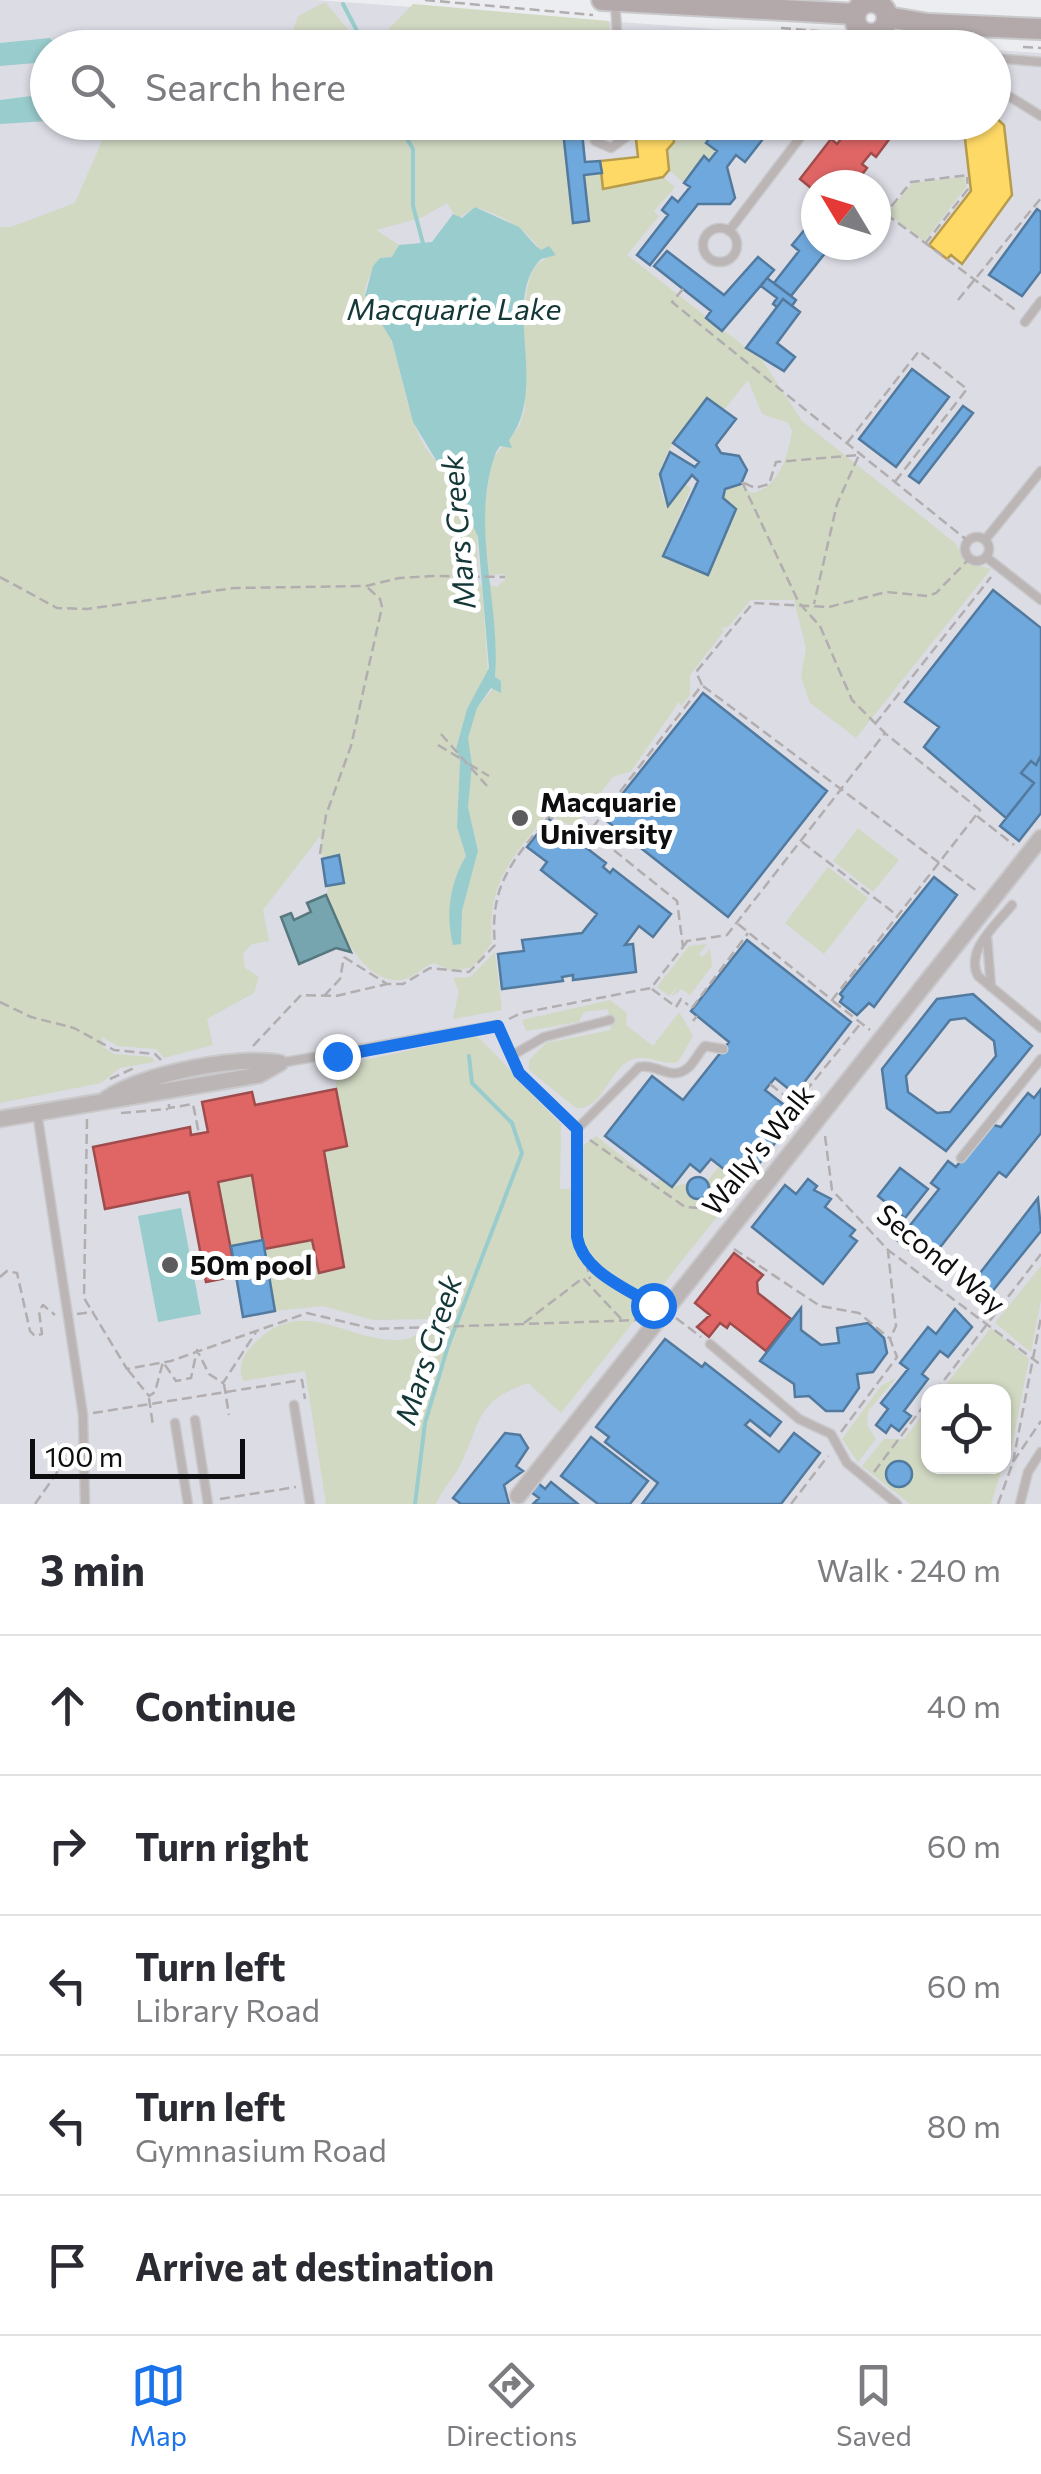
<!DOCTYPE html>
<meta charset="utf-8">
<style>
body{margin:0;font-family:Commissioner,sans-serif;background:#f2f2f3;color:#2b2b33}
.controls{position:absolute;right:30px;bottom:30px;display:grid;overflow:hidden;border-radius:20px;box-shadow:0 2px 8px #0004}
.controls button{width:90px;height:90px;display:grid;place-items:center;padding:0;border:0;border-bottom:2px solid #e1e1e2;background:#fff;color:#2b2b33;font:50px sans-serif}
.compass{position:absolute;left:801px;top:170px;width:90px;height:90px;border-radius:50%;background:#fff;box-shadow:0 2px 8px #0004;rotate:308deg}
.scale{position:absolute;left:30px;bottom:25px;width:215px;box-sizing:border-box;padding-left:10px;border:5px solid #0e0e10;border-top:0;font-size:28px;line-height:35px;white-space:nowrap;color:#0e0e10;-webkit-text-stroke:8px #fff;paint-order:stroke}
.stop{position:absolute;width:30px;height:30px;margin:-22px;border:8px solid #1a73e8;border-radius:50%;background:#fff}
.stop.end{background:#1a73e8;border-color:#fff;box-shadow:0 2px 10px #0008}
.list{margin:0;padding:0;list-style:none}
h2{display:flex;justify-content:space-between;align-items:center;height:130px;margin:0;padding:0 40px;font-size:42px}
h2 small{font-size:32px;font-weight:400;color:#7c7c81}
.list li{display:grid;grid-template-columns:65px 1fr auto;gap:30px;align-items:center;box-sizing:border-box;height:140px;padding:0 40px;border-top:2px solid #e1e1e2}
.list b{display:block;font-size:38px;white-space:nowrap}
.list p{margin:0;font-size:32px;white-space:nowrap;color:#7c7c81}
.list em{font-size:32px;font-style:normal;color:#7c7c81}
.icon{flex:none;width:55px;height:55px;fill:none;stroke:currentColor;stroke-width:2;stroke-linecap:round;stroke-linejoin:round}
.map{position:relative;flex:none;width:1041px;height:1504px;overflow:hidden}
.search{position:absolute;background:#fff;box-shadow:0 2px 8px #0004;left:30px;right:30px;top:30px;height:110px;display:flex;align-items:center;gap:25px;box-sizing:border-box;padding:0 35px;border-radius:55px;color:#7c7c81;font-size:38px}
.sheet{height:830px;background:#fff}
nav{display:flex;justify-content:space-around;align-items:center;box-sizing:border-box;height:140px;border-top:2px solid #e1e1e2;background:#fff;font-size:28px;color:#7c7c81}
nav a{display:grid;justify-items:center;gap:5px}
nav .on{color:#1a73e8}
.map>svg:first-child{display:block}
.built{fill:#dbdce4;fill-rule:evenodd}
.green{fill:#d1d9c3;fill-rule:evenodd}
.water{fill:#99cccd}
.homes{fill:#ffd966;stroke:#b79c4c;stroke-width:2.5}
.shops{fill:#e06666;stroke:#a14c4c;stroke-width:2.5}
.schools{fill:#6fa8dc;stroke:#527a9f;stroke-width:2.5;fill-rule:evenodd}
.public{fill:#76a5af;stroke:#57787f;stroke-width:2.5}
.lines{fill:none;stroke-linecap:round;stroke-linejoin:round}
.stream{stroke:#99cccd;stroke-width:4}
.lane-casing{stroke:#c9c9cb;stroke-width:11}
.street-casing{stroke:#c9c9cb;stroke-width:19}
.secondary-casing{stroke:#c9c9cb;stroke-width:24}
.path{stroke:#b2adaf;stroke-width:2.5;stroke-dasharray:10 5;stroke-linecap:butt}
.lane{stroke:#bcb5b6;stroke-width:8}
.street{stroke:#bcb5b6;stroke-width:15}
.secondary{stroke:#b3a9ab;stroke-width:20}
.route{stroke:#1a73e8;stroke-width:12}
.poi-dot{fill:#5c5c5e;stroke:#fff;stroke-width:4}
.labels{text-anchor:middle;stroke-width:10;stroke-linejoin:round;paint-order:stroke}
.poi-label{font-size:28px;font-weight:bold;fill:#0e0e10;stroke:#fff;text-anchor:start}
.street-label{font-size:28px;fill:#0e0e10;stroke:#fff}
.water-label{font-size:30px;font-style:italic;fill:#143838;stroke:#fff}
</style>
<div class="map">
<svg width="1041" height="1504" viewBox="0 0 1041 1504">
<rect width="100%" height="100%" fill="#ecedf0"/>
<!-- built -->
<path class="built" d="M0 0H315L966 47 48 48V122H994V50L1041 53V1504H0ZM816 185H876V245H816ZM928 1392H1004V1466H928Z"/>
<!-- green -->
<path class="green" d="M325 2 363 47H287L298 16Z
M413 4 609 21 611 47H371Z
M110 123H562L573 223 589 221 584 175 602 173 604 189 663 177 675 187 654 211 659 216 627 255 762 360 802 421 955 543 966 562 991 569 856 738 810 703 801 677 806 648 794 600H751L728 627 721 628 724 631 690 675V695L681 706 679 702 631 771 613 777 574 827 547 814C513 857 486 883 492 943L473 967 452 971 434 963C421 967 413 980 399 980 360 982 338 923 326 895L338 856 323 858 320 836 263 910 269 941 252 944 243 954 245 968 259 977 254 993 207 1019 213 1045 164 1058 156 1049 117 1046 102 1037 103 1047 114 1054 152 1057 155 1062 120 1068 101 1083 0 1103V227H11L75 203ZM447 203 457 219 475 207C503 215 534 232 545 260 514 265 526 380 525 409L519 427 493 458 483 514 486 569 488 575 504 574 505 580 497 587 488 584 495 678 493 689 477 707 467 738 468 807 478 851 462 911 461 944 451 938C447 911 451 880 466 856L457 827 460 761 456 749 467 709 488 675 482 587 479 583 462 581V577L478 576 477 530 454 483V472C406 456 406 367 385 325 381 316 369 310 366 301 361 287 373 269 380 258L392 257 399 245 376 230 421 218ZM748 380 762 414 788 423 792 431C788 456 779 488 752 493L739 485 725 489 723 498 663 555 691 488 685 484 668 505C641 471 686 426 707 399L724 410Z
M671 123H721L706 142 717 151 709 161 704 157 684 183 669 170 667 150 674 141Z
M964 177 966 187 924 242 888 213 912 183Z
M858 828 899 860 873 892 833 861Z
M828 867 868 898 824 954 785 923Z
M707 944 699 954 703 957 710 948 712 966 690 995 682 989 671 997 679 984 669 996 657 987 689 946Z
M495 952 502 1010 453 1019 459 991 453 978 470 977Z
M610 1000 627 1013 626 1025 653 1046 679 1012 693 1036 678 1062C658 1067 644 1048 623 1065 608 1078 599 1110 576 1108L529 1070V1060L546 1043 611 1030 608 1009 584 1012 579 1022 526 1031 522 1020Z
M475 1036C483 1037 543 1109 561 1123L560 1189 582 1188 583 1146 596 1136 655 1183 660 1178 672 1187 688 1183 693 1198 706 1196 707 1182 719 1166 743 1184 561 1413 528 1383C474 1402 482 1421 461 1463 454 1478 442 1489 436 1504H326L305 1371 243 1381C238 1368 242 1356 252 1346 302 1292 344 1342 400 1340 415 1339 422 1331 430 1319L373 1320 323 1306 275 1311 264 1249 312 1240 330 1180 324 1151 347 1146 333 1067Z
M252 1175 263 1240 231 1246 218 1182Z
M1041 1266V1300L1031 1352 995 1323Z
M991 1328 1029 1359 1010 1456 1004 1466V1392L941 1391Z
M896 1378 868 1411 867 1425 876 1439 858 1462 842 1439 881 1386Z
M928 1408V1466H1003L991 1504H910L862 1466 884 1439H904Z"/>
<!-- water -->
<path class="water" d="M50 38 57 47 48 48 47 62 0 66V43Z
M47 94V121L0 124V100Z
M475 207 519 227 536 246 541 250 549 246 556 255 541 259C500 300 550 387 509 440L512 448 500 446 496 452C469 527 501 600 495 677L501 681V693L491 688 477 708 468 738 472 765 468 807 478 851 462 911 461 944 453 945C445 915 450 882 466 856L457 827 460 761 456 749 467 709 489 668 478 537 454 483V472L442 470 413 422 392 341 365 296 373 266 380 258 392 257 399 245 432 242 453 214 462 218Z
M181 1208 201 1314 158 1322 138 1216Z"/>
<!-- homes -->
<path class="homes" d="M994 116 1004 125 1012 195 962 264 951 255 947 259 929 245 971 191 965 139 945 122H994Z
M634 122H671L674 142 667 150 669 170 663 177 603 189 600 161 638 157Z"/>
<!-- shops -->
<path class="shops" d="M844 122H902L876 157 871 153 862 164 867 168 854 185H816V192L800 179 831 139 837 144 845 134 839 129Z
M336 1089 347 1146 324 1151 344 1267 319 1273 312 1240 264 1249 252 1175 218 1182 236 1276 206 1282 189 1192 105 1209 93 1147 190 1127 191 1135 208 1132 202 1102 252 1092 255 1105Z
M734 1253 763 1275 757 1282 758 1293 791 1319 766 1351 730 1323 727 1328 720 1323 709 1337 697 1327 710 1315 695 1303Z"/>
<!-- schools -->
<path class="schools" d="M562 122H581L585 162 600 161 602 173 584 175 589 221 573 223Z
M721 122H776L745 162 736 155 727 167 735 198 730 204H698L650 265 637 255 668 215 662 210 672 197 678 202 690 187 684 183 704 156 709 161 717 151 706 143Z
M1037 209 1041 212V271L1022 296 989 275Z
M806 228 816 236V245L830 247 791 296 774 283 799 251 792 245Z
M667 251 724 295 758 257 774 270 722 331 706 318 711 311 654 266Z
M767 278 796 300 792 306 783 299 777 307 773 304 777 298 761 286Z
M783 299 800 312 777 343 795 357 784 371 746 348Z
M912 369 949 397 896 467 859 439Z
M707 398 736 419 716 445 721 453 739 456 747 470 741 484 725 489 723 498 736 509 708 575 663 556 698 481 692 475 668 506 660 474 670 452 695 467 699 462 673 443Z
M963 406 973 413 919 483 909 476Z
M993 590 1041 628V755L1036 765 1031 761 1021 773 1034 783 1006 818 924 747 939 727 905 702Z
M703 693 827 791 728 917 603 818Z
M1041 755V813L1019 841 1000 826 1034 783 1021 773 1031 761 1036 765Z
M549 819 606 863 603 867 610 873 613 869 671 914 653 937 639 926 625 945 633 944 636 972 573 980V975L562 977 563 981 502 989 498 954 524 951 522 940 582 933 597 914 541 870 547 862 527 847Z
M339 855 344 883 326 886 322 859Z
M934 877 957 895 874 1007 869 1003 857 1015 840 1002 843 997 840 994Z
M747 940 851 1022 795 1094 775 1078 765 1090 797 1115 743 1184 711 1159 700 1172 690 1164 672 1187 605 1136 652 1076 683 1100 729 1042 691 1011Z
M973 994 1032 1046 946 1151 887 1108 882 1069 937 999ZM965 1018 994 1041 996 1056 950 1112 937 1113 908 1092 906 1076 950 1020Z
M1041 1089V1133L1006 1177 999 1172 934 1255 928 1256 915 1246 911 1251 889 1234 898 1222 907 1229 939 1189 931 1183 948 1161 956 1167 990 1124 1001 1127 1028 1093 1034 1098Z
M900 1168 928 1189 905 1218 878 1196Z
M687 1188a11 11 0 1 1 22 0a11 11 0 1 1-22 0Z
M808 1179 817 1186 814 1190 831 1199 825 1207 855 1230 850 1236 857 1241 823 1284 752 1227 785 1185 796 1194Z
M1038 1198 1041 1231 983 1303 967 1290Z
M263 1240 275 1311 243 1317 231 1246Z
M801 1308V1330L821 1345 839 1343 837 1328 868 1323 884 1338 887 1353 873 1372 857 1374 859 1388 843 1411H826L809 1396 795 1397 794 1384 760 1361Z
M955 1309 972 1327 948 1357 940 1351 922 1374 928 1379 904 1411 911 1416 899 1431 891 1425 886 1433 876 1425 888 1409 881 1403 908 1369 900 1363 928 1327 936 1334Z
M665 1339 702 1367 705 1363 781 1422 770 1436 750 1420 745 1425 779 1452 794 1433 820 1453 781 1504H642L658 1483 605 1442 609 1437 596 1427Z
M505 1433 520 1435 528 1448 516 1466 523 1471 504 1485 509 1504H461L453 1498Z
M591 1437 648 1481 630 1504H598L561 1476Z
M886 1474a13 13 0 1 1 26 0a13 13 0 1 1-26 0Z
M551 1482 578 1504H533L539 1498 531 1492 538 1483 545 1489Z"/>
<!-- public -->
<path class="public" d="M326 895 351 952 336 948 299 964 281 917 291 913 294 920 311 912 307 903Z"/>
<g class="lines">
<!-- stream -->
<path class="stream" d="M343 4 366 48
M397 122 413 149V206L424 247
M415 1504 425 1423 448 1346 522 1153 512 1123 472 1083 469 1056"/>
<!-- lane casing -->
<g class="lane-casing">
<path id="lane" d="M615 2 618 46 704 48
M868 34 871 48
M994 58 1041 62
M994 87 1041 116
M592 122 595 141 611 148 626 137V122
M703 245a17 17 0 1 1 34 0a17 17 0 1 1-34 0Z
M729 231 812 122
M1025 322 1041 301
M965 549a12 12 0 1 1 24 0a12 12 0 1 1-24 0Z
M985 540 1041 471
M986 557 1041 600
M1012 905C996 925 965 950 978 976L1041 1028
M987 937 991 987
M511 1056 544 1037 610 1020
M280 1063 497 1025 519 1073 577 1129 639 1067C658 1063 671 1083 689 1067 695 1061 699 1052 705 1046L723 1049
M37 1112 83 1415 85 1504
M961 1158 1041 1059
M577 1178V1129
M710 1344 799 1419 831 1434 847 1463 897 1504
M294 1405 310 1504
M195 1420 208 1504
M175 1423 188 1504
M1020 1504 1028 1472 1041 1452"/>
</g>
<!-- street casing -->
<g class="street-casing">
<path id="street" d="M106 1099C143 1074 236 1055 280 1063
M0 1119 259 1075 280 1063
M518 1496 1041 838"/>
</g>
<!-- secondary casing -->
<g class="secondary-casing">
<path id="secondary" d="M602 0 855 14
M855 18a16 16 0 1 1 32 0a16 16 0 1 1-32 0Z
M887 17 928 24 1041 29"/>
</g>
<!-- path -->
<path class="path" d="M425 0 593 15
M781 28 842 33 858 46
M884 45 900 37
M1023 47 1041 48
M886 214 1017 311
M882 218 911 182 969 175
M925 244 968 189 967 177
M683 289 672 302 968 541
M958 300 1041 198
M847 443 919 351 967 389 894 483
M744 483 755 488 769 484 776 462 859 455 837 504 814 604
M0 577 57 608 87 609 234 588 366 586 399 578 433 576 505 577
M703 686 977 891
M875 724 991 577
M441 734 487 786
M438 745 463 760
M469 764 489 776
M977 816 1014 845
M802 842 898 916
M320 854 326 815 351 746 382 607 380 599 366 586
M738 924 832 1000 980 810 886 734
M684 946 687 941 727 935 885 733 852 700 820 626 799 603 742 482
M344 957 387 984H403L430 968 469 972 495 945C489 884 513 861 549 816L570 831 585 827 590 831
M652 989 676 1007 681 999 688 1005
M324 996 340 979 344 957
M833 1001 870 1030
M0 1002 31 1017 74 1028 114 1050 155 1054 161 1060
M692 1008 748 933
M509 1019 521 1013 651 988 683 947 677 901 590 831 702 685 696 672 753 603 829 607 886 592 928 596 936 593 970 558
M693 1021 697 1016
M253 1046 301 995 336 996 387 984
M110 1079 134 1068
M770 1084 805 1112
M796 1103 861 1023
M169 1104V1108L193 1104 199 1134
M121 1113 168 1109
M87 1119 84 1298 127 1369 171 1361 307 1313 374 1329 640 1320
M825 1136 832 1190 888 1250 1041 1365
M590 1140 685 1207 725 1210
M577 1190C577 1272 585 1262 652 1304
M734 1249 820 1306 859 1313 889 1338
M586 1262 590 1279
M0 1277 7 1271 17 1273 30 1331 35 1336 42 1334 39 1311 43 1305 55 1315
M77 1314 94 1312
M676 1318 701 1337
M524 1323 583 1278 624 1322
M128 1370 149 1396 155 1392 163 1362 176 1381 191 1378 197 1350 209 1374 223 1383 256 1332
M224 1384 229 1415
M935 1392 1041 1254
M149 1398 153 1426
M93 1413 302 1380 305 1399
M841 1432 897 1357 890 1339 896 1326 888 1251
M1013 1462 1041 1317
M874 1472 928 1400
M220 1499 296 1487
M35 1504 72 1451
M791 1504 828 1456
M998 1504 1013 1462 1041 1421"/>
<!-- lane -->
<use href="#lane" class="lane"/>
<!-- street -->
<use href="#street" class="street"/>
<!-- secondary -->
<use href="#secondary" class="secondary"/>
</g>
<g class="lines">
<!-- route -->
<path class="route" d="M337 1056 498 1026 519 1073 577 1129V1237C583 1272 626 1288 653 1305"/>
</g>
<!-- markers -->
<g class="poi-dot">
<circle cx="520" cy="818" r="10"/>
<circle cx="170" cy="1265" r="10"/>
</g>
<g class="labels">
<!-- poi labels -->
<g class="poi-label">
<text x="540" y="812">Macquarie<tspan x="540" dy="32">University</tspan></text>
<text x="190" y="1275">50m pool</text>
</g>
<!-- street labels -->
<g class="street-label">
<text transform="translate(758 1150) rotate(-51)" y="10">Wally's Walk</text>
<text transform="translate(941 1259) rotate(39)" y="10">Second Way</text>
</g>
<!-- water labels -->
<g class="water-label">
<text x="454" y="320">Macquarie Lake</text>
<text transform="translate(459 532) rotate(-95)" y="10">Mars Creek</text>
<text transform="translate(429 1350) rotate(-72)" y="10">Mars Creek</text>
</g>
</g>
</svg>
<div class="controls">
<button><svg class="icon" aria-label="locate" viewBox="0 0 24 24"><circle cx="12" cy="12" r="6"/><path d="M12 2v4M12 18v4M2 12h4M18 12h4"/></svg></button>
</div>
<svg class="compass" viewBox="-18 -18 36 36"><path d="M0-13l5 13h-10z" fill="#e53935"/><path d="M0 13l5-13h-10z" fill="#7c7c81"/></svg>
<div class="scale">100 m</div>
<div class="stop" style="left:653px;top:1305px"></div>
<div class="stop end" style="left:337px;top:1056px"></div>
<div class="search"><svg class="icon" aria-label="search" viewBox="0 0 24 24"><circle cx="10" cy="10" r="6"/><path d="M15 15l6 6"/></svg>Search here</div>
</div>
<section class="sheet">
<h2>3 min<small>Walk · 240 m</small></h2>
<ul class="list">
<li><svg class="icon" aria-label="ahead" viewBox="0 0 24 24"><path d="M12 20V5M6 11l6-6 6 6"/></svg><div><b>Continue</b></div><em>40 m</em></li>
<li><svg class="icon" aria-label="right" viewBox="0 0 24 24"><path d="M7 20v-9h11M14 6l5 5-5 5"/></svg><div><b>Turn right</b></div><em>60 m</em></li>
<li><svg class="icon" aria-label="left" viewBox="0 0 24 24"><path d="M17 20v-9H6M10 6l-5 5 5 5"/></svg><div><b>Turn left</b><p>Library Road</p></div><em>60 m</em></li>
<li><svg class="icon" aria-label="left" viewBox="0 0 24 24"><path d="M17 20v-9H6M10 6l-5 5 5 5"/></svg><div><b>Turn left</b><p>Gymnasium Road</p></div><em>80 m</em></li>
<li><svg class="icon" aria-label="arrive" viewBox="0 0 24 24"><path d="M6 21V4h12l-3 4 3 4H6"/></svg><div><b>Arrive at destination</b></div></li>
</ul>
</section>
<nav>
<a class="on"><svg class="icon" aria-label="map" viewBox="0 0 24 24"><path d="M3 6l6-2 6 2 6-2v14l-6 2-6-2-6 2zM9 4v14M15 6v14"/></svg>Map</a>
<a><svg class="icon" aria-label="directions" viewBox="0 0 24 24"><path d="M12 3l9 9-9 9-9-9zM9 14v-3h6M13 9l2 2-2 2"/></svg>Directions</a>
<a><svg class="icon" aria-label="saved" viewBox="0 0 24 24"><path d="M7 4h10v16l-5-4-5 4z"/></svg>Saved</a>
</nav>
